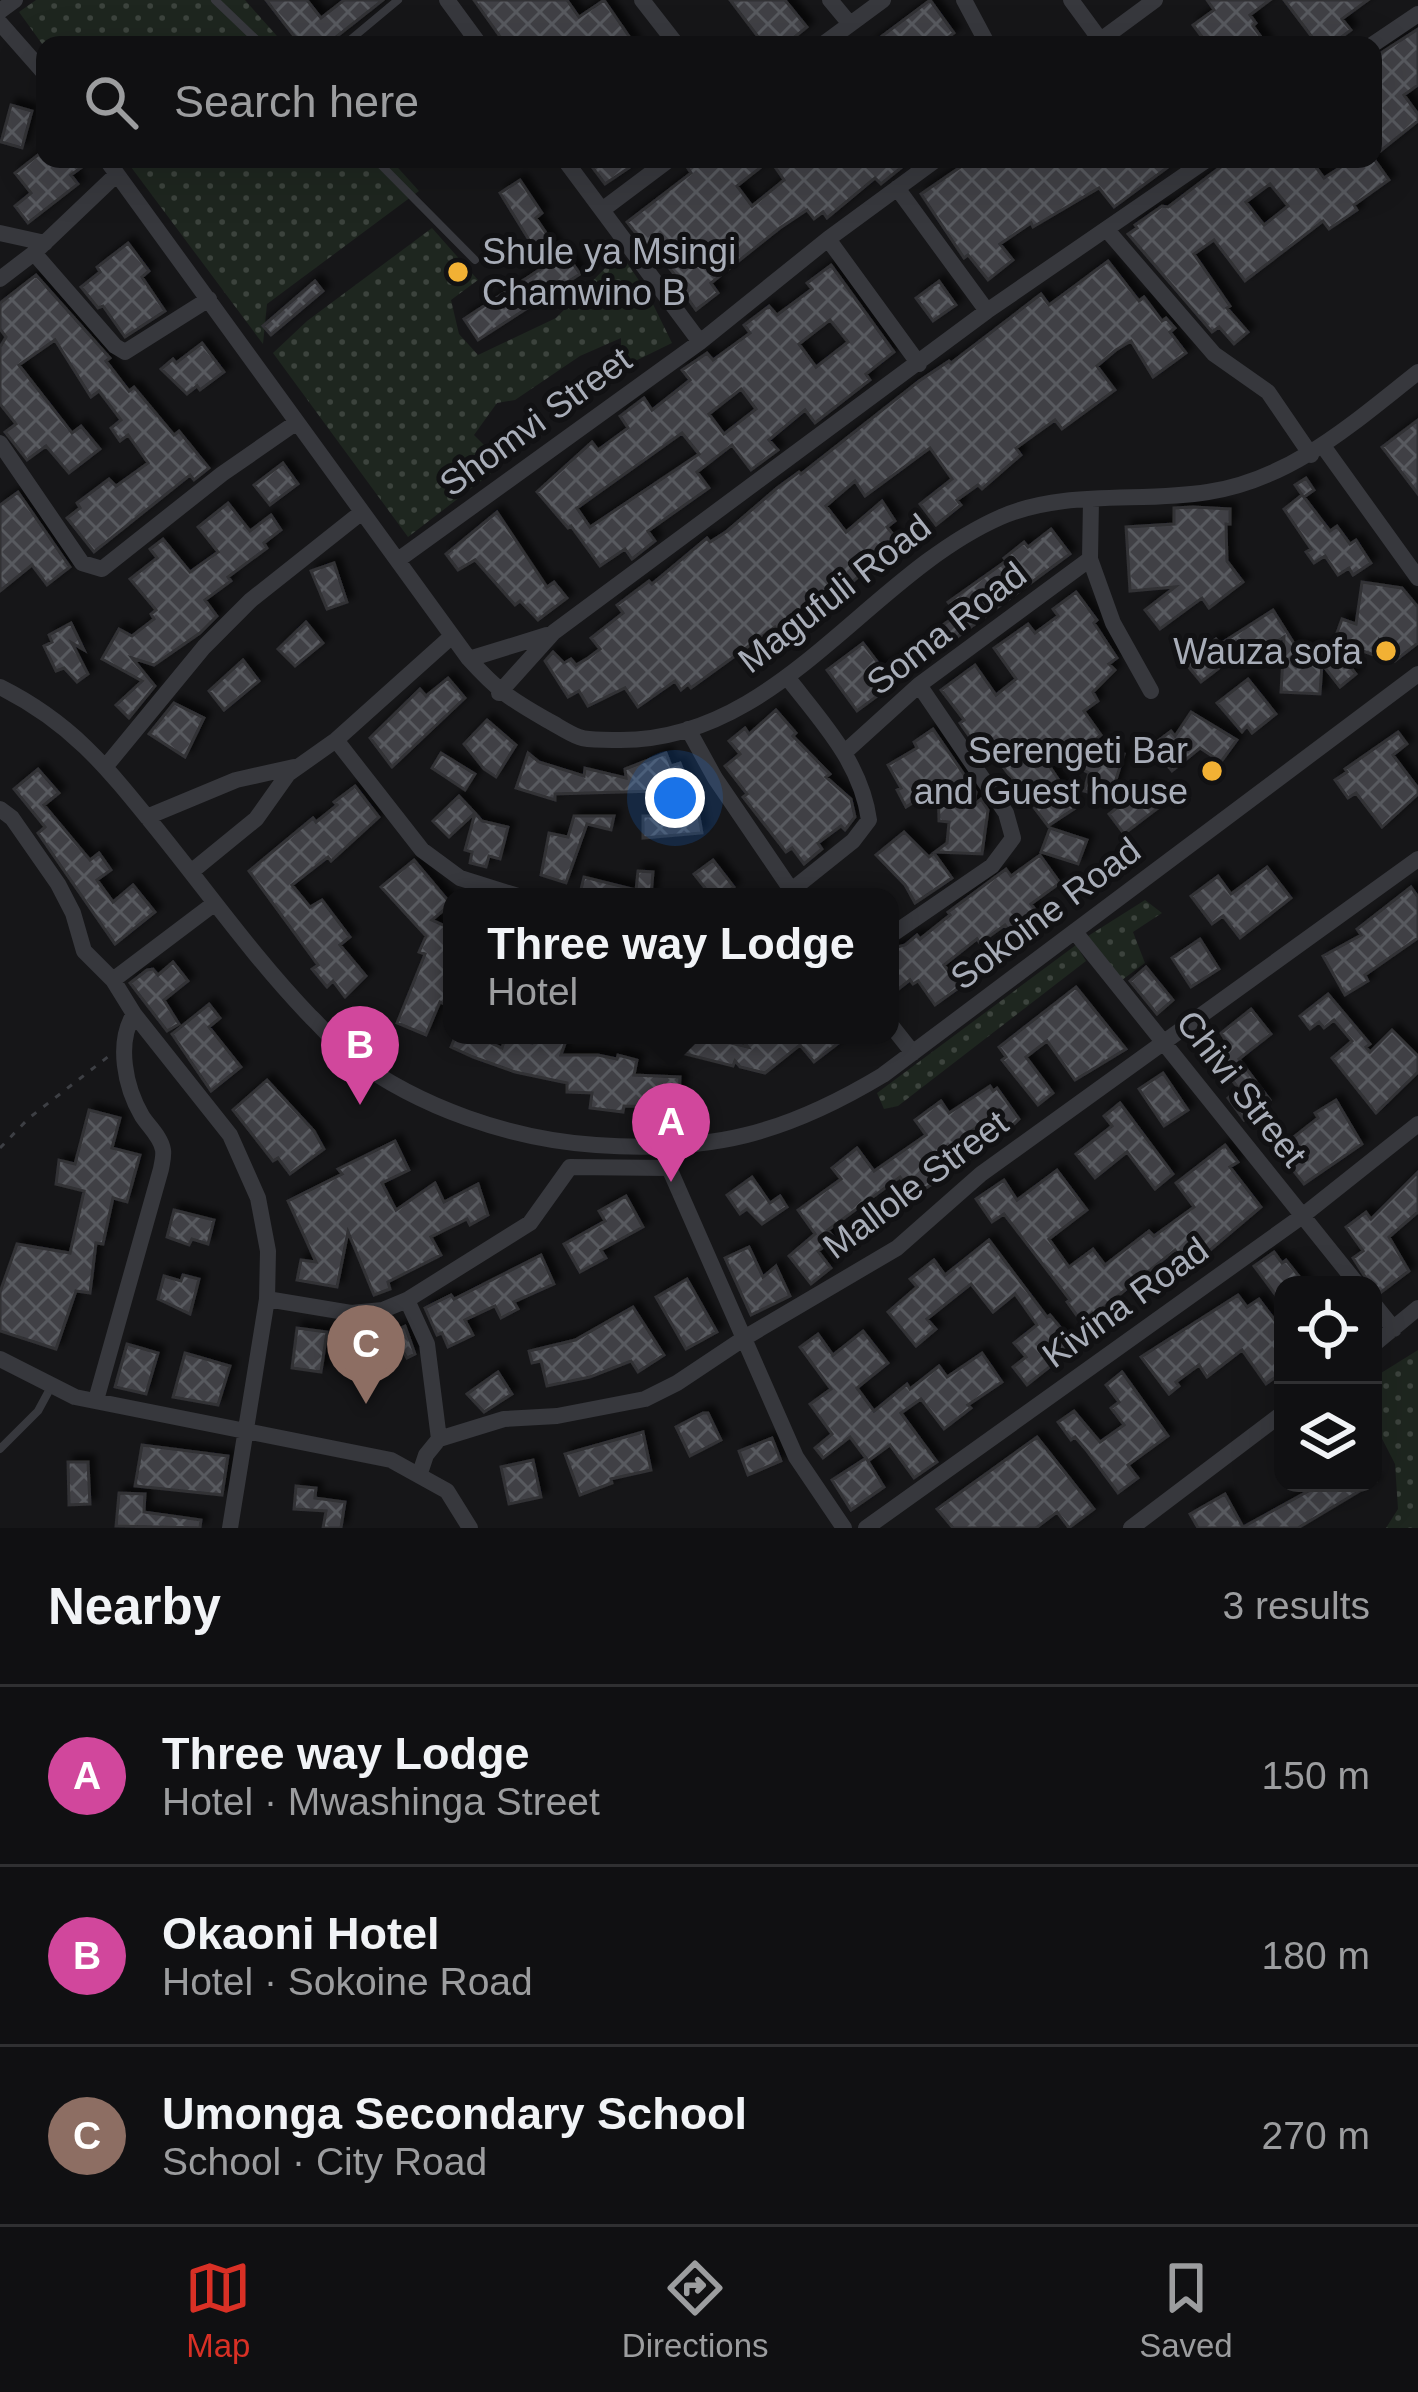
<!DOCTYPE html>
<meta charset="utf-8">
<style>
body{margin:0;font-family:Arial,sans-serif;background:#19191b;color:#f1f3f6}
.controls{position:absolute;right:36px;bottom:36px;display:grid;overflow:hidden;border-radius:24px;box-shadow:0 12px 48px #0002}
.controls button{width:108px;height:108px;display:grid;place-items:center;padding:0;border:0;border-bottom:3px solid #303032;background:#101012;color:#f1f3f6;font:60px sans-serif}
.you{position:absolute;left:675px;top:798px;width:42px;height:42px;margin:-30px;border:9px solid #fff;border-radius:50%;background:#1a73e8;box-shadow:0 0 0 18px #1a73e833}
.badge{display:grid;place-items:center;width:78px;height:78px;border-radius:50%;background:#d93025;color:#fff;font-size:39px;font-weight:700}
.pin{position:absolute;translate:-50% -99px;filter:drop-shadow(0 3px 6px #0008)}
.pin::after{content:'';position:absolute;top:63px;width:42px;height:36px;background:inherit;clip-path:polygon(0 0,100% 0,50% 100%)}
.popup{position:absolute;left:443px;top:888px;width:456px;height:156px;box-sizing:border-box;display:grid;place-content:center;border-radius:24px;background:#101012;filter:drop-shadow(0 3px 9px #0005);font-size:39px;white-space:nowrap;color:#9c9d9f}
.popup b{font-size:45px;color:#f1f3f6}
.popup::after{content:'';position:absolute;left:50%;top:100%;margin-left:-24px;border:24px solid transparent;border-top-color:#101012}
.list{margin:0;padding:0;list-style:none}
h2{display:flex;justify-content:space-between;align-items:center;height:156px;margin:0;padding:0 48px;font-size:51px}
h2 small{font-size:39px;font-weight:400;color:#9c9d9f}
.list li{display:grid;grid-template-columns:78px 1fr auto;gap:36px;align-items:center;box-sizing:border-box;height:180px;padding:0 48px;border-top:3px solid #303032}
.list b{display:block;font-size:45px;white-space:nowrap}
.list p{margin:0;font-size:39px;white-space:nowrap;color:#9c9d9f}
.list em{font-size:39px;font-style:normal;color:#9c9d9f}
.icon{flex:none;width:66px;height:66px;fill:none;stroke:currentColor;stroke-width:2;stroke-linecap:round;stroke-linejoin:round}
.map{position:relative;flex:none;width:1418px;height:1528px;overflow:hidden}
.search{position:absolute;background:#101012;box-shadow:0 12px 48px #0002;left:36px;right:36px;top:36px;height:132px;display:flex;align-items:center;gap:30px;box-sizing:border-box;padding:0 42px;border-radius:24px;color:#9c9d9f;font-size:45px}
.sheet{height:696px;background:#101012}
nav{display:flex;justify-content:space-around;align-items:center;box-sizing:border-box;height:168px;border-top:3px solid #303032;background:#101012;font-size:33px;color:#9c9d9f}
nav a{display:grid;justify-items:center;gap:6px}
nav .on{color:#d93025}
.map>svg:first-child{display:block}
.grass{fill:url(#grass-dots)}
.building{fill:url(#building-cross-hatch);stroke:#303034;stroke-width:3;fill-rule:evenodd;filter:url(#shadow)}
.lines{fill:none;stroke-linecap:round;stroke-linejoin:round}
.path{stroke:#3d3f44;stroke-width:3;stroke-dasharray:6 9;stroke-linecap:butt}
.lane{stroke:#37383d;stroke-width:8}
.street{stroke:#37383d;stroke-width:16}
.poi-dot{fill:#f2b134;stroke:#111113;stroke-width:4.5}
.labels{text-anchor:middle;stroke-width:10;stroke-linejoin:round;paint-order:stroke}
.poi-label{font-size:36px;fill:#a8adb8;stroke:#111113;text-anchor:end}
.street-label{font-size:36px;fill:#a8adb8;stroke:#111113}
</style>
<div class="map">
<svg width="1418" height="1528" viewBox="0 0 1418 1528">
<defs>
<pattern id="grass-dots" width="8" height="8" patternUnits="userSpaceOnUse" patternTransform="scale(3)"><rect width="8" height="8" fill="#1e261f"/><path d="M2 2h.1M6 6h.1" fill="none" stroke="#3c433d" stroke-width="1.8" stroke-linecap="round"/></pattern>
<pattern id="building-cross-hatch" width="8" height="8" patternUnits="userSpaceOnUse" patternTransform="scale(3)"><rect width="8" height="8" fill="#404145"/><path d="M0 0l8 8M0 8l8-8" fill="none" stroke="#595a5e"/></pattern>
<filter id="shadow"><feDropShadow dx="6" dy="-6" stdDeviation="3" flood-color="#0009"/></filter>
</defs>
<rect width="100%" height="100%" fill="#161618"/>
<!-- grass -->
<path class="grass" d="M36 0H245L285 45H45V48L19 12Z
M125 159H390L419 191 267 304 263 344Z
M432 228 478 280 451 300 459 334 478 355 556 318 620 253 647 292 672 343 621 368V338L580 356 515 400 497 403 474 435 503 464 408 537 273 353 307 321Z
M1145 900 1162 913 1133 932 1145 963 1122 980 1088 936Z
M1076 945 1086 961 898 1106 884 1109 877 1093Z
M1418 1350V1528H1386L1398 1509 1395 1464 1373 1421V1378Z"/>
<!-- building -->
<path class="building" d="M266 0H307L321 18 344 0H383L326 45H301Z
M474 0H567L579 17 604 0 635 45H506Z
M730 0H785L807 27 785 45H749L759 38Z
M930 0 954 33 939 45H870Z
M1207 0H1270L1250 15 1256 23 1253 26 1267 45H1208L1193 25 1214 10Z
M1284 0H1368L1342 19 1351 30 1331 45H1318Z
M1418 29V85L1404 95 1418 114V121L1373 157V58Z
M11 105 32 111 22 148 1 142Z
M44 150 45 159H93L71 175 78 184 28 223 15 206 31 193 15 173Z
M586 159H642L605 184Z
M698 159H912L881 184 875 178 827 218 823 212 814 219 807 210 780 228 711 283 718 293 696 310 672 276 674 274 657 252 653 255 627 222 691 173 687 167ZM770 160 784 180 752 206 737 186Z
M972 159H1179L1114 207 1099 188 1033 227 1031 223 1000 244 1013 260 988 280 968 255 964 258 921 194Z
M1231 159H1310L1324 178 1353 159H1374L1389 180 1354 205 1357 210 1329 229 1323 221 1245 281 1214 240 1194 254 1230 306 1227 308 1248 332 1234 344 1219 327 1212 332 1128 234 1137 228 1135 225 1162 206 1168 207ZM1270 184 1288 206 1264 225 1246 202Z
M520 180 542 213 536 218 561 255 565 252 580 274 478 340 464 319 545 266 500 193Z
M128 243 149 271 142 277 165 311 125 337 103 306 98 308 81 287 100 272 97 267Z
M1108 261 1139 301 1144 297 1162 321 1166 318 1175 328 1170 332 1186 353 1153 377 1131 341 1116 350 1097 366 1115 390 1062 429 1055 420 1016 448 1021 455 982 489 978 485 957 500 961 505 936 525 920 504 952 479 930 448 865 496 855 481 826 506 846 532 882 501 895 521 887 527 898 540 846 588 780 633 775 627 691 688 688 684 681 690 675 681 638 707 625 688 588 706 579 691 568 697 545 661 553 652 564 663 571 659 576 665 588 658 600 649 591 638 623 613 617 605 649 581 652 584 707 538 710 542 727 531 777 488 799 472 801 474 919 381 949 361 951 363 1041 294 1049 305Z
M831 265 894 352 866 374 870 380 815 423 805 410 769 440 778 450 751 470 732 445 697 472 709 488 648 531 655 541 632 559 625 549 600 566 571 526 568 528 537 492 592 442 598 450 628 428 620 416 644 398 652 410 690 380 682 370 707 353 713 360 750 333 744 325 769 306 777 315 812 289 807 283ZM830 320 848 342 816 367 799 344ZM741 389 756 409 724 434 709 414ZM682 433 699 454 590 527 577 508Z
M36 275 110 358 106 361 129 391 134 387 174 435 179 431 209 468 194 480 190 475 94 552 67 518 80 508 77 503 109 479 116 486 148 463 128 435 120 441 111 428 121 420 99 391 91 397 55 340 19 365 72 433 81 426 100 449 69 473 46 446 27 460 5 432 16 424 0 404V347L6 337 0 329V303Z
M315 281 323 291 271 335 263 326Z
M939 281 956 305 933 321 916 298Z
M202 343 224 372 200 390 197 386 187 394 161 369 173 359 176 363Z
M1418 420V494L1382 447Z
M283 463 298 484 270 505 254 485Z
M1306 478 1314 490 1304 497 1330 531 1337 526 1350 544 1356 540 1371 563 1353 575 1349 568 1338 575 1325 556 1314 563 1306 552 1311 549 1284 509 1302 495 1295 485Z
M18 492 70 567 47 585 32 565 0 591V505Z
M228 503 250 531 271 515 281 530 264 543 267 548 228 577 231 581 205 600 217 616 200 633 154 665 132 658 155 686 129 718 116 705 142 681 102 659 119 629 132 636 154 619 151 614 156 610 130 579 157 558 150 549 163 539 190 572 218 552 198 527Z
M1193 507 1230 509V524H1226L1227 561 1243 582 1209 608 1202 598 1160 629 1145 610 1175 587 1130 591 1126 527 1174 524V508Z
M497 512 547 587 554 582 567 598 538 620 520 601 515 605 475 560 458 570 446 554Z
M1051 529 1070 554 857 711 827 670 863 643 882 668 957 615 948 602 1006 561 1004 558 1024 542 1028 547Z
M334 563 347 602 327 609 311 571Z
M1362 582 1402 588 1418 607V643L1395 661 1379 640 1374 655 1334 641 1342 619 1356 624Z
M1076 592 1097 620 1094 623 1117 658 1109 664 1115 670 1093 692 1098 701 1084 711 1101 735 1090 744 1124 754 1110 799 1084 791 1089 773 1036 746 1077 807 1048 826 984 742 983 746H976L960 723 964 720 941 690 975 665 996 695 1016 679 994 648 1028 624 1035 633 1058 616 1053 609Z
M1273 610 1295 645 1335 647 1356 674 1340 687 1322 664 1320 694 1281 692 1284 637 1246 662 1240 652 1201 682 1186 664 1216 639 1220 644Z
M306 622 323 643 295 666 278 649Z
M71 623 84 650 72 643 88 674 77 682 64 668 56 671 44 646 52 642 49 635Z
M243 660 259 681 224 710 209 691Z
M448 678 465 698 392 767 370 738 420 689 426 696Z
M1248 679 1276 714 1252 733 1247 726 1242 732 1217 703Z
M174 703 204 718 185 757 149 734Z
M776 710 796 733 793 736 830 774 826 777 851 799 855 817 845 830 841 826 818 843 822 849 804 864 792 848 786 852 743 797 747 794 725 766 740 754 729 741 745 728 749 734Z
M1191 712 1237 740 1221 762 1200 748 1172 771 1151 746 1171 731 1175 736Z
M487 720 516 745 496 777 484 769 464 744Z
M933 729 976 792 974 805 981 799 988 810 982 854 935 852 947 843 949 822 939 821 938 787 906 807 897 790 901 788 888 765 917 748 914 742Z
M1398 732 1407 744 1393 755 1418 788V794L1382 827 1356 793 1348 798 1335 780 1347 772 1345 769Z
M441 753 475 774 465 790 432 768Z
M528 753 539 762 584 776 585 768 626 778 625 769 666 753 671 766 680 763 691 790 694 789 702 833 643 838V816H661L657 791 555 794V800L516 788Z
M38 769 59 793 44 805 90 860 99 853 111 870 97 880 113 902 133 885 155 912 115 944 38 833 45 827 14 789Z
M1147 784 1162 805 1124 834 1109 814Z
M355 786 379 817 331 861 328 857 292 885 310 907 322 900 350 937 340 945 366 976 345 997 333 981 327 987 312 969 318 965 249 871 313 818 316 822 337 805 334 802Z
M459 796 475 813 449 837 433 821Z
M475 813 482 821 508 827 500 859 489 856 486 867 470 863 472 852 465 850Z
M574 816H614L611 830 587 824 566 883 541 875 549 833 568 837Z
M1050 828 1087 840 1078 864 1041 852Z
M904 832 929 857 934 853 952 878 915 903 905 885 876 855Z
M1040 855 1060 883 1031 904 1046 924 1019 945 1005 925 980 943 977 939 944 965 960 987 935 1005 918 981 913 984 910 980 890 996V949L905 945 917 935 920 939 950 915 948 912 1006 869 1011 876Z
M414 860 451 904 432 920 452 929V1008L440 1002 426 1035 397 1023 425 954 419 952 426 936 381 887Z
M713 860 734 887 721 897H712L694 874Z
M1267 867 1291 898 1240 938 1223 916 1212 924 1191 896 1218 876 1231 894Z
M638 871 653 872 651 897H579L584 877 636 890Z
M1411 887 1418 897V938L1365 975 1368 981 1345 995 1323 956 1361 935 1357 929Z
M1200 939 1219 969 1191 987 1172 958Z
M173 962 188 981 164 1000 179 1024 167 1031 130 983 147 970 153 969 158 975Z
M1146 967 1173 1000 1157 1014 1130 981Z
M1076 987 1126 1049 1075 1080 1047 1041 1026 1057 1053 1093 1038 1105 1002 1060 1006 1057 999 1047Z
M1328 994 1370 1044 1366 1047 1370 1052 1392 1030 1418 1056V1072L1376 1113 1332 1058 1352 1041 1334 1020 1324 1028 1319 1022 1310 1029 1300 1016Z
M209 1004 220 1018 209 1027 241 1067 211 1091 172 1034Z
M1251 1009 1271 1034 1239 1059 1270 1100 1244 1120 1228 1098 1239 1089 1210 1052 1226 1041 1221 1033Z
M456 1035H473L502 1048 506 1035 532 1043 534 1035H568L561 1055H598L617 1059 618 1055 637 1060 634 1075 680 1077 679 1102 655 1101 654 1107 624 1106 623 1112 590 1108 592 1093 567 1092V1083L515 1072 473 1057 451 1047Z
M677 1035H697L748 1047 738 1035H849L814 1062 800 1045 765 1073 740 1067 735 1061 733 1066 673 1051Z
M1163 1073 1188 1110 1164 1126 1139 1089Z
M267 1080 314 1131 324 1149 290 1174 278 1158 273 1161 233 1110Z
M990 1086 993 1091 997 1088 1019 1119 1014 1124 999 1134 989 1119 965 1135 978 1152 952 1171 914 1196 900 1177 828 1230 835 1239 818 1251 831 1268 811 1284 789 1256 815 1234 798 1210 841 1179 832 1168 857 1148 874 1171 926 1135 915 1120 941 1101 949 1113Z
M1336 1100 1362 1144 1304 1184 1277 1150 1318 1118 1315 1113Z
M1120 1103 1173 1174 1155 1189 1127 1152 1095 1178 1076 1154 1112 1126 1104 1116Z
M89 1110 120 1118 112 1148 140 1155 127 1202 113 1198 103 1244 96 1243 90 1293 76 1291 56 1349 0 1331V1292L17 1244 70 1253 84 1191 56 1184 59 1160 75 1164Z
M395 1141 409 1170 382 1183 396 1210 435 1183 444 1202 478 1184 488 1215 470 1225 467 1219 431 1237 441 1255 388 1282 390 1289 374 1295 348 1232 337 1287 297 1280 301 1260 316 1262 288 1201 342 1174 338 1169Z
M1225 1145 1238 1162 1230 1167 1261 1207 1189 1268 1175 1250 1083 1324 1067 1302 1070 1300 1004 1214 992 1222 976 1199 1004 1180 1017 1200 1057 1170 1087 1210 1049 1239 1069 1267 1093 1249 1105 1265 1149 1231 1154 1236 1194 1207 1176 1183Z
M1418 1172V1212L1389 1237 1409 1271 1380 1293 1374 1291 1353 1258 1363 1251 1346 1227 1366 1212 1371 1219Z
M752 1177 770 1203 780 1196 787 1207 762 1224 747 1209 740 1214 727 1195Z
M626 1196 643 1227 601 1250 606 1258 580 1272 564 1244 605 1221 599 1211Z
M174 1210 214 1220 208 1244 192 1239 189 1245 167 1237Z
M989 1240 1047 1317 1050 1315 1076 1346 1027 1385 1013 1367 1026 1357 1014 1343 1037 1325 1015 1294 993 1312 971 1284 927 1319 936 1329 916 1346 888 1312 917 1287 910 1279 934 1260 945 1275Z
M749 1247 763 1277 776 1266 790 1296 751 1315 725 1258Z
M1274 1252 1282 1263 1286 1260 1306 1285H1283V1305L1254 1266Z
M541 1255 554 1284 514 1302 518 1309 501 1318 495 1306 465 1320 473 1335 448 1347 442 1333 437 1335 425 1308 451 1295 454 1299Z
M183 1275 199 1279 190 1314 158 1299 164 1276 181 1281Z
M687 1279 717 1332 686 1349 656 1297Z
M1238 1295 1247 1307 1259 1299 1283 1331V1372L1266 1384 1242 1350 1207 1377 1199 1365 1176 1382 1179 1386 1169 1394 1141 1357Z
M633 1307 664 1355 638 1372 631 1361 590 1377 547 1386 541 1361 532 1363 529 1351 575 1340Z
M405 1326 415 1354 407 1358 402 1350 378 1362 369 1344Z
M297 1328 327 1332 321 1372 292 1368Z
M863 1331 888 1363 857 1388 874 1411 907 1384 910 1389 939 1366 947 1377 982 1353 1002 1382 968 1405 971 1408 944 1429 921 1399 901 1413 937 1462 914 1478 890 1445 868 1461 850 1437 823 1458 815 1448 832 1434 810 1404 831 1389 800 1347 818 1334 833 1355Z
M127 1344 158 1353 146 1394 115 1387Z
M185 1353 230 1366 218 1405 173 1397Z
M498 1372 512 1394 484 1412 467 1394Z
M1122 1372 1168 1436 1128 1465 1138 1478 1118 1493 1087 1451 1075 1437 1071 1440 1058 1422 1074 1411 1100 1442 1124 1425 1111 1408 1119 1402 1106 1385Z
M703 1413H708L721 1440 690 1456 676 1427Z
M643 1432 651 1470 611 1479 612 1483 580 1495 565 1454Z
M1037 1437 1094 1509 1069 1528 1057 1512 1036 1528H953L937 1509Z
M772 1438 781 1461 748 1475 739 1451Z
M142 1445 228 1456 222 1495 135 1486Z
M866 1458 884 1487 851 1510 832 1480Z
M533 1460 541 1497 509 1504 501 1467Z
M68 1462H88L90 1504 69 1505Z
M1323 1483H1373L1298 1528H1198L1190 1514 1225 1494 1243 1527Z
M296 1486 316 1488 315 1498 345 1502 341 1528H323L326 1511 294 1509Z
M119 1493 145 1494 144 1512 201 1520 200 1528 116 1526Z"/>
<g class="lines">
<!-- path -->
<path class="path" d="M0 1148 29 1118 109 1056"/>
<!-- lane -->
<path class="lane" d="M215 0 262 45
M344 45 398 0
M375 159 475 260
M0 1449 38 1411 51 1387"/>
<!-- street -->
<path class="street" d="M447 0 480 45
M642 0 677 45
M830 0 850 24
M964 0 988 45
M1071 0 1104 45
M0 11 15 0
M0 23 45 74
M822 45 883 0
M1094 45 1155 0
M1372 45 1418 14
M106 159 469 659C498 691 510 699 547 720 557 725 568 733 579 737 589 741 604 739 615 740 777 744 866 576 1001 517 1065 489 1141 503 1208 492 1292 479 1353 423 1418 372
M564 159 700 342
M897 188 987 311
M602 210 670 159
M1107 230 1214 354 1268 392 1311 455
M0 233 45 243
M828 239 919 364
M34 253 115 346 125 352 209 299
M0 279 34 253 117 174
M0 443 82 563 102 569 222 474 297 422
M1323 446 1418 578
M1091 500 1090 559 1113 623 1151 691
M398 560 700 342 828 239 937 159
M469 659 547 635
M0 687C74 724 109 770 160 833 210 895 256 960 311 1017 324 1029 336 1045 350 1056 420 1108 510 1139 596 1145 711 1153 785 1134 883 1075L1418 674
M499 693 554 632 987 311 1208 159
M688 729 715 778 796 897
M336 740 422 850 460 878 521 897
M845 752 919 685 1090 559
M106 766 204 647 251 600 362 512
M0 809 12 818 58 884 73 913 84 951 113 980 134 1014 230 1135 258 1198 268 1251 267 1299 230 1528
M147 817 236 780 294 767
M191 872 256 819 288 774 336 740 452 636
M783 897 853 841 869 820C861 762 821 721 787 677
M1075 932 1358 1285
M890 936 992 866 1013 838 1006 813 919 685
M113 980 215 903
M890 1024 913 1053
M666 1161 796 1457 844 1528
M267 1299 351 1313 383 1310 407 1300 530 1223 570 1167 669 1168
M407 1300 427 1344 439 1439
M1373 1303 1394 1329
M1373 1345 1418 1308
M0 1359 75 1397 391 1460 447 1491 470 1528
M96 1400 161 1169C162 1163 164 1156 163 1150 161 1137 149 1127 142 1116 125 1087 116 1043 134 1014
M420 1473 426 1455 439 1439 504 1419 557 1416 645 1399 677 1383 746 1337 897 1248 981 1174 1418 859
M866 1528 1301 1217 1418 1124
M1131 1528 1283 1413"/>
</g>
<!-- markers -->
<g class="poi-dot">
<circle cx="458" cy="272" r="12"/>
<circle cx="1386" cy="651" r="12"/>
<circle cx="1212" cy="771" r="12"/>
</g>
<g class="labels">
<!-- poi labels -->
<g class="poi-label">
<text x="482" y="264" text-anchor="start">Shule ya Msingi<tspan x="482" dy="41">Chamwino B</tspan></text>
<text x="1362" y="664">Wauza sofa</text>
<text x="1188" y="763">Serengeti Bar<tspan x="1188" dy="41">and Guest house</tspan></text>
</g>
<!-- street labels -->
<g class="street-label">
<text transform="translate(535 421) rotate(-36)" y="13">Shomvi Street</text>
<text transform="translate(834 593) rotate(-38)" y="13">Magufuli Road</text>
<text transform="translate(946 628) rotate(-38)" y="13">Soma Road</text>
<text transform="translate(1045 913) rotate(-37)" y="13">Sokoine Road</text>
<text transform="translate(1242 1088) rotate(52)" y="13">Chivi Street</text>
<text transform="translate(915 1184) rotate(-37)" y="13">Mallole Street</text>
<text transform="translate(1125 1302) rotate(-36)" y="13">Kivina Road</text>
</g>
</g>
</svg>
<div class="controls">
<button><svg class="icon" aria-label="locate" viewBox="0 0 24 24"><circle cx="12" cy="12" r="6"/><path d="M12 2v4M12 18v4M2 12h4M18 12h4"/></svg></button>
<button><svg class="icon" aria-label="layers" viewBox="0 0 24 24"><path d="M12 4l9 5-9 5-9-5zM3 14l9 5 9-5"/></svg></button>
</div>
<div class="you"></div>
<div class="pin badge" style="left:671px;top:1182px;background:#d1479c">A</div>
<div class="popup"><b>Three way Lodge</b>Hotel</div>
<div class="pin badge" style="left:360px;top:1105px;background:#d1479c">B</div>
<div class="pin badge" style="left:366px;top:1404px;background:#8d6e63">C</div>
<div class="search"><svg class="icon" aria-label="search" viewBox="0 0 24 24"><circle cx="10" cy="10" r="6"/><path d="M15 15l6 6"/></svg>Search here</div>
</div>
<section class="sheet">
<h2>Nearby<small>3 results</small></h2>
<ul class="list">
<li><span class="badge" style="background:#d1479c">A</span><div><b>Three way Lodge</b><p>Hotel · Mwashinga Street</p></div><em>150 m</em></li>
<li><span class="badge" style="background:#d1479c">B</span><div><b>Okaoni Hotel</b><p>Hotel · Sokoine Road</p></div><em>180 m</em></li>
<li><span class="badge" style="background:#8d6e63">C</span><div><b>Umonga Secondary School</b><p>School · City Road</p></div><em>270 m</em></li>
</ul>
</section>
<nav>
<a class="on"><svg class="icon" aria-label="map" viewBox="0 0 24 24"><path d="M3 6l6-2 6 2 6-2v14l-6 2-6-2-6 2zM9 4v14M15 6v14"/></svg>Map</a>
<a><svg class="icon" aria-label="directions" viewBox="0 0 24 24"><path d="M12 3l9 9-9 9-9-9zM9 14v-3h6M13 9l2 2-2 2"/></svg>Directions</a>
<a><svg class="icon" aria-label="saved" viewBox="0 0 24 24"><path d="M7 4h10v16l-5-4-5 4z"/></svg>Saved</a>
</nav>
